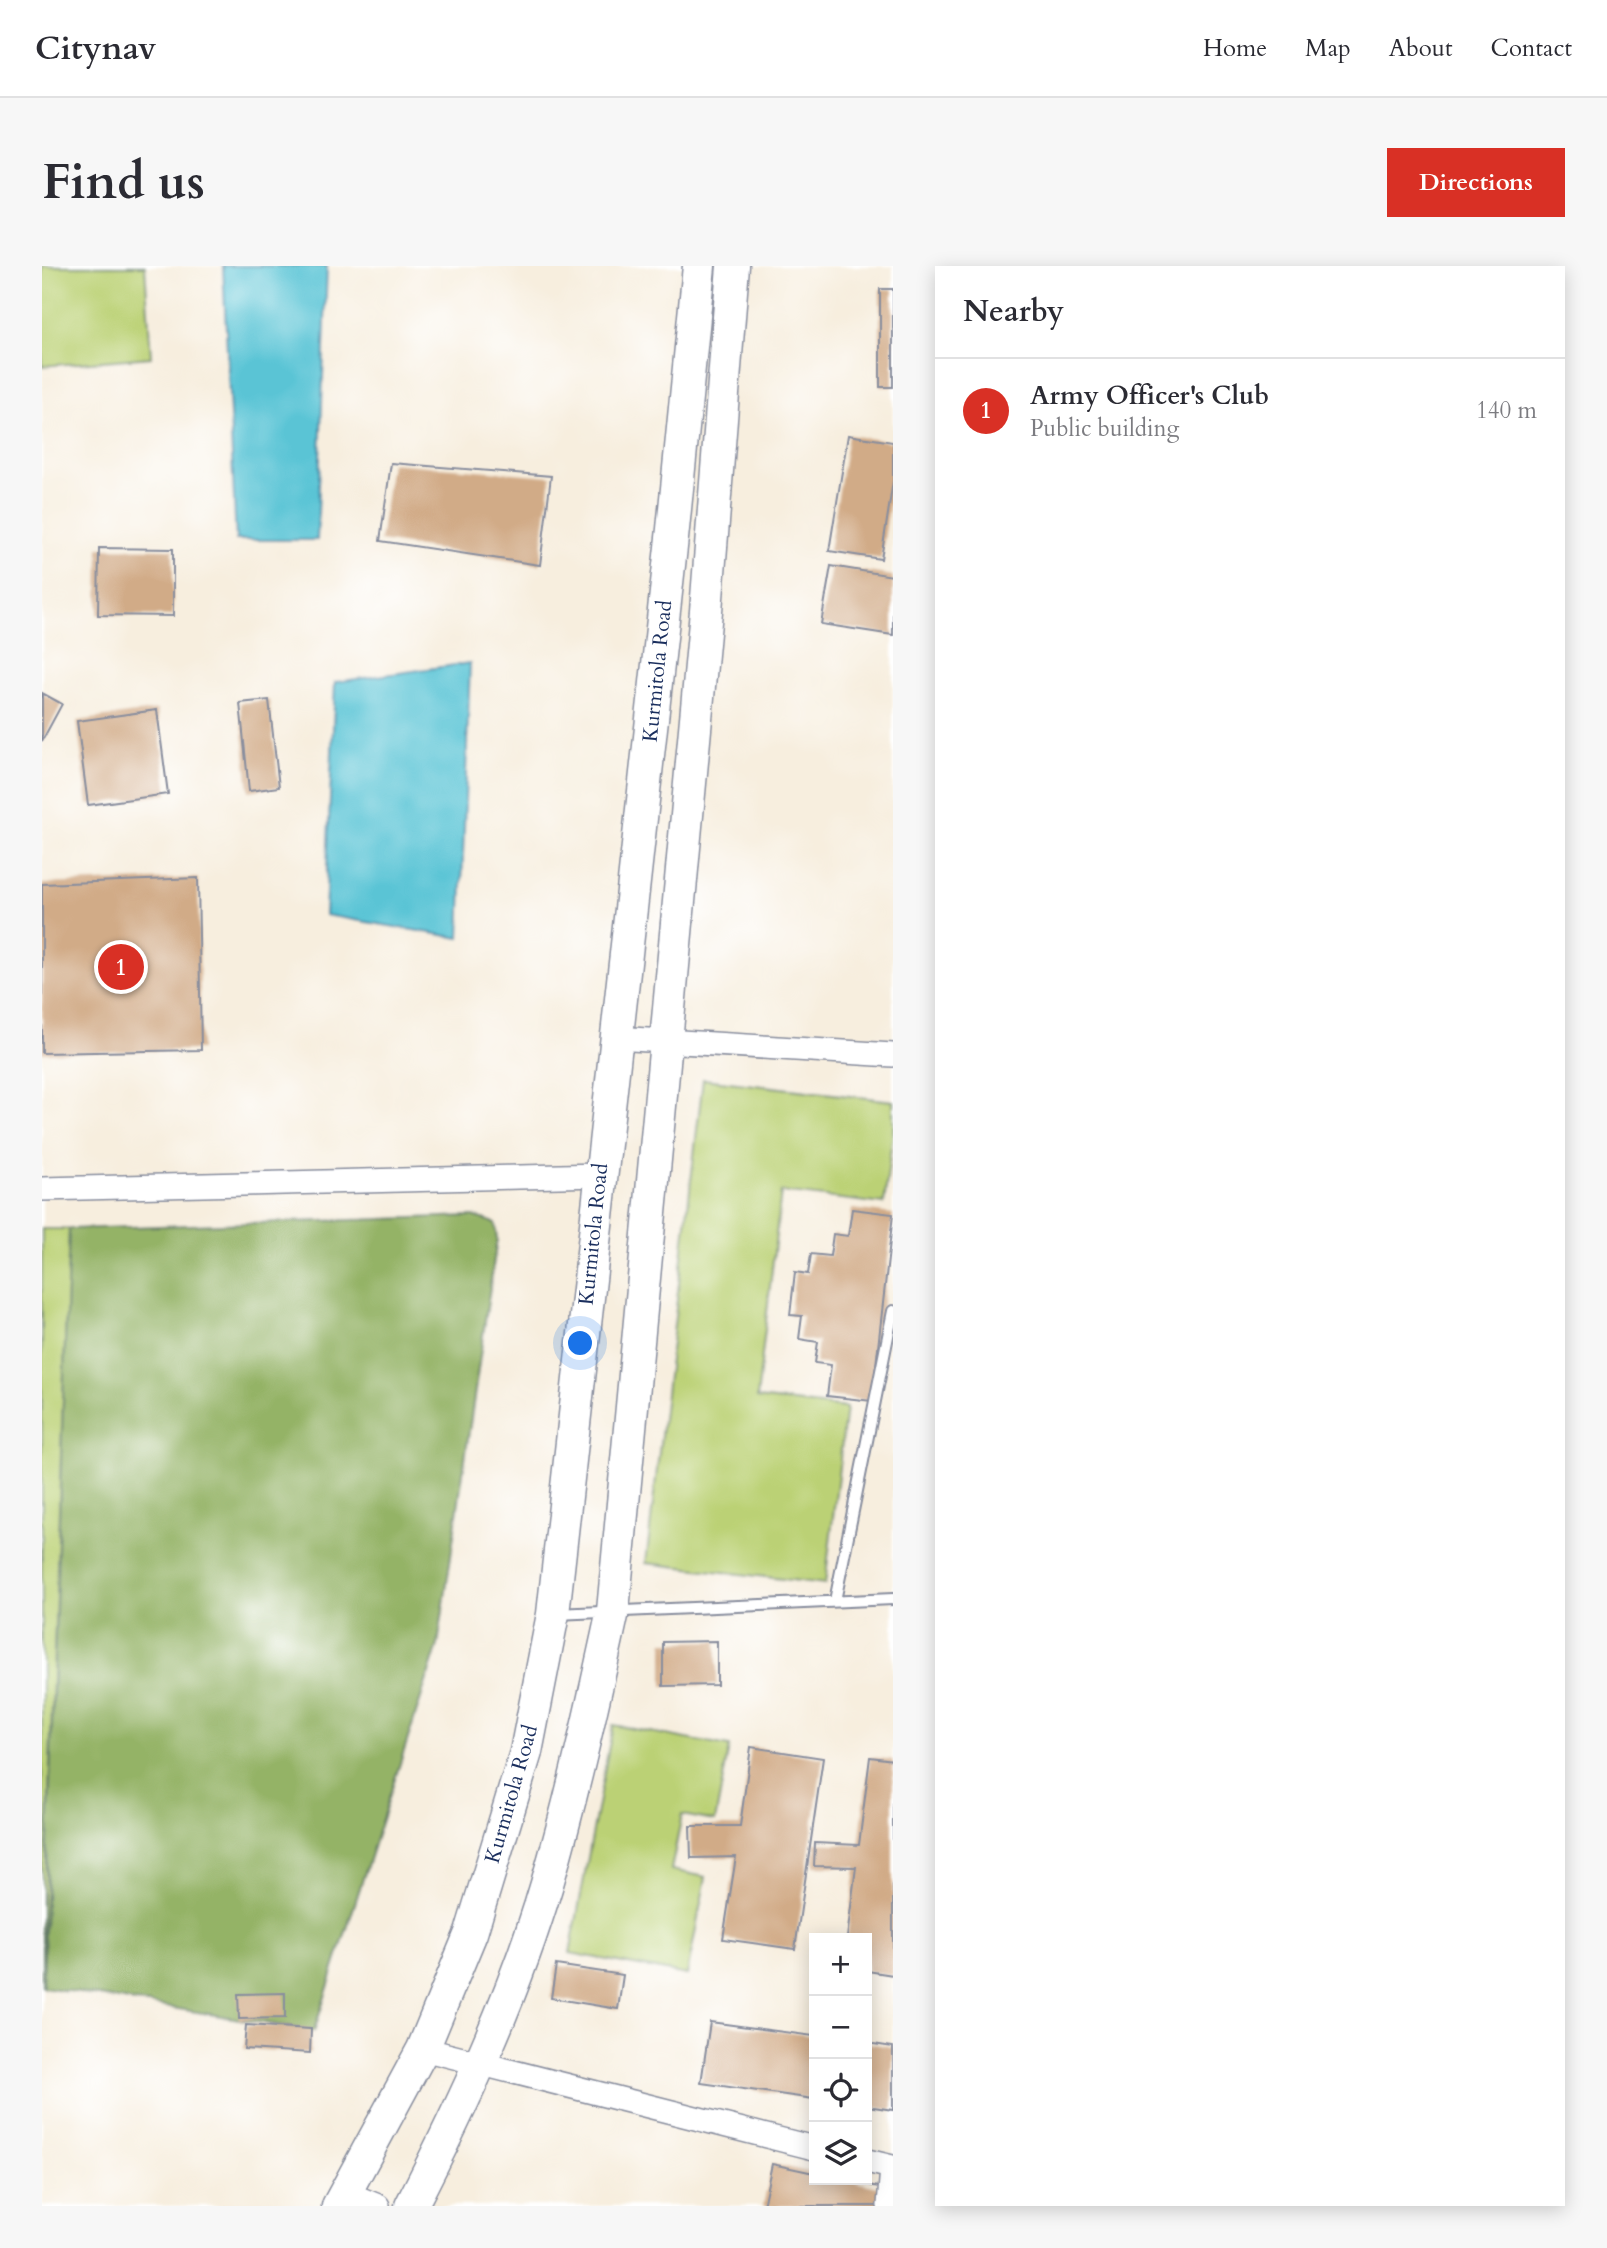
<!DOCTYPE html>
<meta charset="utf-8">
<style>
body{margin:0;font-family:Cardo,serif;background:#f7f7f7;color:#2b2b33}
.controls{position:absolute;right:21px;bottom:21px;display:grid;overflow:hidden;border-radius:0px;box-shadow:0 4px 18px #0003}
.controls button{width:63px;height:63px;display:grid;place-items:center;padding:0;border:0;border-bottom:2px solid #e1e1e2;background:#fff;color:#2b2b33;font:35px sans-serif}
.you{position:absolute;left:539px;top:1078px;width:24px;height:24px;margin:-18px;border:5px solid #fff;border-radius:50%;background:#1a73e8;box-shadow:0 0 0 10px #1a73e833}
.badge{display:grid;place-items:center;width:46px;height:46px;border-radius:50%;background:#d93025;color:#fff;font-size:23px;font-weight:700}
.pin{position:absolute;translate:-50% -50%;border:4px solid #fff;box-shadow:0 2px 7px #0006}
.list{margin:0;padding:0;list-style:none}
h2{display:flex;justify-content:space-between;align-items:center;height:91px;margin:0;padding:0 28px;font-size:30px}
h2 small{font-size:23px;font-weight:400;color:#7c7c81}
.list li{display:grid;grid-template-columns:46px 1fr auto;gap:21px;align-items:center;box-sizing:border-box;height:105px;padding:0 28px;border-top:2px solid #e1e1e2}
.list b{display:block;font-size:26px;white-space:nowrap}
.list p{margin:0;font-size:23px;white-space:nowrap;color:#7c7c81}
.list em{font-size:23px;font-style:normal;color:#7c7c81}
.icon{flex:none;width:38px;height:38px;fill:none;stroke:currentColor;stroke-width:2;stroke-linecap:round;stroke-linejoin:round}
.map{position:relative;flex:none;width:851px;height:1940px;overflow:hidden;border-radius:0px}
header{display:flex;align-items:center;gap:42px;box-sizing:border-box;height:98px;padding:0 35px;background:#fff;border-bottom:2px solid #e1e1e2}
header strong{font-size:33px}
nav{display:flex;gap:38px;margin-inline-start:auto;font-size:24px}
.intro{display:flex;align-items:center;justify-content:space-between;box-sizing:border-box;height:168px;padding:0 42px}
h1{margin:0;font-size:49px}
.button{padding:18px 32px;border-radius:0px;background:#d93025;color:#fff;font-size:24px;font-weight:700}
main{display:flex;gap:42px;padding:0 42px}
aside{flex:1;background:#fff;border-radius:0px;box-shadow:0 4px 18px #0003}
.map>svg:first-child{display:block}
.green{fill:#bbd175;stroke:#6b806a;stroke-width:2}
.forest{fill:#94b366;stroke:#587162;stroke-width:2}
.water{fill:#5ac4d5;stroke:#3a7a9a;stroke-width:2}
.building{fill:#d1ab87}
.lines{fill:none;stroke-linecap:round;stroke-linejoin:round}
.service-casing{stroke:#898e9e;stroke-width:14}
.minor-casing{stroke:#898e9e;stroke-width:26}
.secondary-casing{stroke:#898e9e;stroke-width:35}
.service{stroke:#fff;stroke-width:10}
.minor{stroke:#fff;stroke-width:23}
.secondary{stroke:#fff;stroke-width:32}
.labels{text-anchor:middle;stroke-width:5;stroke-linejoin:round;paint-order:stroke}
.street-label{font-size:21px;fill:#1b2f5e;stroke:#fff}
</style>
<header>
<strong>Citynav</strong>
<nav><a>Home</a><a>Map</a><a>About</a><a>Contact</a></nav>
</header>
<div class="intro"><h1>Find us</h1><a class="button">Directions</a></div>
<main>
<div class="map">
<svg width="851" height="1940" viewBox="0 0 851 1940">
<rect width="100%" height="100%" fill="#fff"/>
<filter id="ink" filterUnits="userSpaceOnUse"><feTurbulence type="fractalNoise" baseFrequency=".0143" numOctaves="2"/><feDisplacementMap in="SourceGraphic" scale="14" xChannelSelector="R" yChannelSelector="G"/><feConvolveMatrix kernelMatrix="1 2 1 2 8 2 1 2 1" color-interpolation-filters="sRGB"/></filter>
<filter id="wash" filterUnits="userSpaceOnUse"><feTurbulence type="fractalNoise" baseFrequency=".00686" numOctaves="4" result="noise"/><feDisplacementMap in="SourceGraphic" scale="28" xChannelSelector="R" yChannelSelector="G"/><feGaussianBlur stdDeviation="1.57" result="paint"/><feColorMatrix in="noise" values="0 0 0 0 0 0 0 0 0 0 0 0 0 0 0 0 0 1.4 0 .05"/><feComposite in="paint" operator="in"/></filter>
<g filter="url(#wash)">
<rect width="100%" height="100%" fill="#f7eede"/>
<!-- green -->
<path class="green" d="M0 0H103L109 91 0 100Z
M661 813 851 835V864L842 938 739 926 715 1132 804 1142 783 1318 604 1297Z
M0 963H27L0 1720Z
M571 1459 687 1481 673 1555 640 1549 629 1604 664 1611 645 1709 528 1687Z"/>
<!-- forest -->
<path class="forest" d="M431 950 453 957 455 973 396 1379 272 1765 1 1721 27 963Z"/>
<!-- water -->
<path class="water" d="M181 0H285L275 274H194Z
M428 397 418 672 283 649 293 416Z"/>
<g id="blocks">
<!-- building -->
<path class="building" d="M838 23H851V121H838Z
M806 169 851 176V215L839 293 787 285Z
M349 197 509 210 498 299 338 275Z
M57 282 131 283V350L56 349Z
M789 300 851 310V369L779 358Z
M0 427 20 438 0 475Z
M227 434 237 521 207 525 198 437Z
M115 444 126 528 46 539 35 455Z
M156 612 159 784 0 787V618Z
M810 943 851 948 830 1135 785 1130 789 1099 773 1097 776 1076 757 1073 760 1050 748 1049 753 1006 766 1008 769 988 788 990 791 968 806 970Z
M675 1375V1419L621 1420V1376Z
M709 1481 781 1492 753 1683 681 1673 694 1591 649 1592 648 1560H698Z
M828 1491 851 1494V1709L825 1705V1672H805L814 1601 772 1600 773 1577 817 1579Z
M514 1699 581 1709 576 1743 509 1732Z
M243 1727V1752L197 1753 196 1728Z
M668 1756 772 1770V1833L659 1817Z
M204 1759 269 1763 268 1787 202 1783Z
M825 1777 851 1781V1844L825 1840Z
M730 1898 772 1907V1914H803L851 1924V1940H721Z"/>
</g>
</g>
<g filter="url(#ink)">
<use href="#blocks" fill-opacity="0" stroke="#898e9e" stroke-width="2"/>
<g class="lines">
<!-- service casing -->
<g class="service-casing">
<path id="service" d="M793 1335 851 1045
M514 1348 851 1333"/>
</g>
<!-- minor casing -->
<g class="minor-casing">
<path id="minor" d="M573 772 851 789
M0 923 558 909
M381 1783 772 1882
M825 1895 850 1901 847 1940
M304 1927 336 1940"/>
</g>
<!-- secondary casing -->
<g class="secondary-casing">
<path id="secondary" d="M296 1940 381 1783 429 1667 484 1486 511 1348 631 263 657 0
M369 1940C422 1837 472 1730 505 1618 531 1528 551 1437 571 1345L664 345 691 0"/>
</g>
<!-- service -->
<use href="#service" class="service"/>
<!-- minor -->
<use href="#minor" class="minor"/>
<!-- secondary -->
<use href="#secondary" class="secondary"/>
</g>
</g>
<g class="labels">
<!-- street labels -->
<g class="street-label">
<text transform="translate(615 405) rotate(-84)" y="7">Kurmitola Road</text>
<text transform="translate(551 968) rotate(-84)" y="7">Kurmitola Road</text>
<text transform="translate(469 1528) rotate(-74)" y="7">Kurmitola Road</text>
</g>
</g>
</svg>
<div class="controls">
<button>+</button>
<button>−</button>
<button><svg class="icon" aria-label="locate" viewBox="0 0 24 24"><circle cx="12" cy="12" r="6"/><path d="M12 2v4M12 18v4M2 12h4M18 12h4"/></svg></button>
<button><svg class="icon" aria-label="layers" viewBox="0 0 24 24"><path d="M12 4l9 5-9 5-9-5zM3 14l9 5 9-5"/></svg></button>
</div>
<div class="you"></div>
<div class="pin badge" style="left:79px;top:701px">1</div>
</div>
<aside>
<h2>Nearby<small></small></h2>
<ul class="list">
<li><span class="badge">1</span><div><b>Army Officer's Club</b><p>Public building</p></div><em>140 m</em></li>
</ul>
</aside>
</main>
